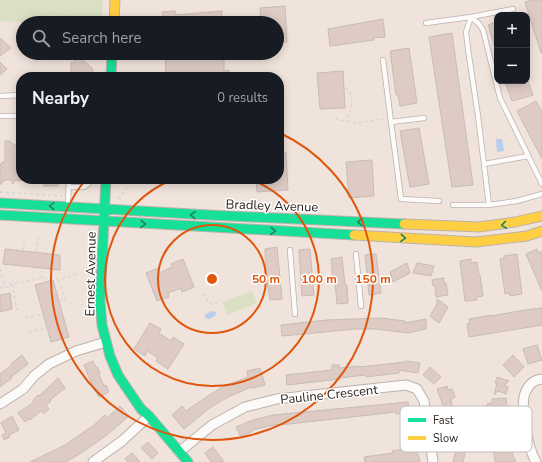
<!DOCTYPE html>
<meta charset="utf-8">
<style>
body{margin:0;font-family:"Nunito Sans",sans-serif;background:#242831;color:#f1f3f6}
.controls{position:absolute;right:12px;top:12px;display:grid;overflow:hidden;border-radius:8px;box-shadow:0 2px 10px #0003}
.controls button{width:36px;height:36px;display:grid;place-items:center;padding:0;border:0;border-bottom:1px solid #363941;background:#171b24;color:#f1f3f6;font:20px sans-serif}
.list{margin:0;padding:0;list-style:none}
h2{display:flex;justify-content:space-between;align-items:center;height:52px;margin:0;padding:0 16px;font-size:17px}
h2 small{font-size:13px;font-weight:400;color:#9ea1a6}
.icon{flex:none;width:22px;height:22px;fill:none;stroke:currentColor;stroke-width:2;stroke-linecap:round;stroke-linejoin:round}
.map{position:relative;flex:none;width:542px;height:462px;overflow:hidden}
.search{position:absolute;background:#171b24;box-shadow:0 2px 10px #0003;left:16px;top:16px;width:268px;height:44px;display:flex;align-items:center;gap:10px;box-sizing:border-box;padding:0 14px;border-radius:22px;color:#9ea1a6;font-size:15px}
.panel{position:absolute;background:#171b24;box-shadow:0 2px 10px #0003;left:16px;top:72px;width:268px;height:112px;border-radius:16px}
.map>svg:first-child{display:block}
.green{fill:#d9e0c3}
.water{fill:#b5cdef}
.building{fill:#deccc4;stroke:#c7bcb7}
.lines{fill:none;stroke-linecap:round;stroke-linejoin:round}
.lane-casing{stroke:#bcb2ac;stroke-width:6}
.street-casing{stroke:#bcb2ac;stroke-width:11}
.fast-casing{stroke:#bcb2ac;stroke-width:11}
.slow-casing{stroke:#bcb2ac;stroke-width:11}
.path{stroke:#d9d5d3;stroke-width:1.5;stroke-dasharray:3 3;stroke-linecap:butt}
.lane{stroke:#fdfbfa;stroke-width:4.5}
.street{stroke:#fdfbfa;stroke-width:9}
.fast{stroke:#16e098;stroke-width:9}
.slow{stroke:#ffcf43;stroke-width:9}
.oneway{stroke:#22825c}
.ring{fill:none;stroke:#df560d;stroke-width:2}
.labels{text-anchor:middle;stroke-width:3;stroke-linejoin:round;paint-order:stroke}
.street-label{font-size:13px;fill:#2d251f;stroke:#fff}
.key{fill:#fff;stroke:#c0bebc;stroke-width:1}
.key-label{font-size:11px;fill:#2d251f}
.centre{fill:#df560d;stroke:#fff;stroke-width:2}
.ring-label{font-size:12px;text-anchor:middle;font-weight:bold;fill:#df560d;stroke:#fff;stroke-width:3;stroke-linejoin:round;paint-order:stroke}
</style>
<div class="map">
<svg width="542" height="462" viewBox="0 0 542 462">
<rect width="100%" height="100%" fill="#f0e3db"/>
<!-- green -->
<path class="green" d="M0 0H103L102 23H37L0 21Z
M252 291 257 303 227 315 222 302Z"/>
<!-- water -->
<path class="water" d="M496 139H502L504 151 497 152Z
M212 311 216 312 215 316 209 319 205 318V315Z"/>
<!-- building -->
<path class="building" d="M532 0H542V53H541L525 2Z
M285 6 287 42H277V23H261L260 8Z
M175 11V15L222 11V23H163L162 12Z
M383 19 385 37 373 38 374 40 330 46 328 29Z
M497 22V49L496 50 488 25Z
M452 33 473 185 452 187 429 37Z
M0 38 11 48 0 56Z
M409 48 417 103 400 106 398 95H396L390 51Z
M165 53H224V71L229 70 230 77H166Z
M76 54 93 69 92 76 71 75V62L74 63Z
M0 62 7 69 0 75Z
M343 71 345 108 320 109 317 73Z
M505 81H528L533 95 512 101Z
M536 101 542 112V159L517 111Z
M419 128 429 184 410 187 400 131Z
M5 141H10L13 144 21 145V181L15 180 13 184 11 180H5L0 185V165L2 162H5Z
M286 152 288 190 257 192 256 179H279V153Z
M372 160 374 196 349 198 346 162Z
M44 179H59L58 186H44Z
M277 247 282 299 270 300 266 276 265 249Z
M5 249 60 255V270L3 264Z
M310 249 314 295 302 296 299 250Z
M537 249 538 253 542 251V291L526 254Z
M376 254 381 293 369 295 365 255Z
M517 254 522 294 510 296V293L505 294 500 259H504V256Z
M342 257 345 285H347L348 303 337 304 335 282H333L331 259Z
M183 259 194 287 182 292 181 288 168 293 169 297 157 301 146 273 158 268 159 273 172 267 171 264Z
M471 259V263L477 262 479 275H480L483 296 477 297V300L465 301 460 261Z
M407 263 410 273 393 282 390 272Z
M417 263 434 266 431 276 413 273Z
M444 278V284L446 283 448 295 436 297 435 286H433L432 280Z
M53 280 69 337 51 342 35 285Z
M10 293 12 309 0 312V295Z
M437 299 448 307 439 323 430 316 437 304Z
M542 308V325L469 337 467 324 470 323 469 319 491 315V316L525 310Z
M381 318 405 321V323L426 319V329L408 333 376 329H355L282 336 281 325 327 320Z
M150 323 161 329 159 333 171 341 173 337 184 344 168 369 156 361 158 358 147 351 145 356 134 349Z
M537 345 542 360 528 364 523 349Z
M22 355 28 364 11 377 12 378 0 387V374L12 365 11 364Z
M513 355 524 367 514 377 503 365Z
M93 361 96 367H97L100 373 99 374 104 386 106 385 109 392 99 397 96 392H95L84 365Z
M406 361 420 363 418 373 399 370V373L366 377 365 375 340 378V379L287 385 286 375 332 370V365H339V368L359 366V367L406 362Z
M430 367 441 377 434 384 423 375Z
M260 368 265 385 252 388 251 387 228 397 211 407 184 429 172 415 182 406 186 411 208 396 224 386 248 377 247 371Z
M497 377 509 381 504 385 508 387 506 394 498 391 494 395 497 383H495Z
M58 378 65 388 50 400 51 401 46 405 49 409 44 414 41 411 30 420 29 419 25 422 18 413 34 402 33 400 38 395 39 396Z
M447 386 448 390 452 389 455 397 451 399 455 429 462 428 465 453 463 462H453L456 450 449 451 442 408H444L437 389Z
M506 398 513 456 516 462H495L487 404 492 403V399Z
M408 402 409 413 396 414V412L280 425 279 424 252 430 253 431 241 437 236 427 253 420 273 415Z
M120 406 129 416 107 435 81 453 66 462H30L65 445 94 425 105 415 107 418Z
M12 416 19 430 9 435 10 437 4 440 2 435 6 433 1 423Z
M148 442 158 453 152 459 141 448Z
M213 447 224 462H211L205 453Z
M416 447 420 462H365L364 457 393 453 392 451Z
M132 453 136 457 140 462H128L125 459Z"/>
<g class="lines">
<!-- lane casing -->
<g class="lane-casing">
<path id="lane" d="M471 17 466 32 468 49 478 116 489 205 517 201 542 194
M471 17 479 24 483 30 500 98 542 184
M426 23 471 17 513 9
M383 60 401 199 439 201
M0 96 21 95
M0 116H21
M391 122 424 118
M484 164 528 156
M69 187H84L88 184 89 179
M68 202 69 179
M453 205H489
M290 250 295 314
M356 254 361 306"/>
</g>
<!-- street casing -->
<g class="street-casing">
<path id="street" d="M0 404 23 389 34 376 49 364 76 351 106 342
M179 452 212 425 245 407 277 399 406 385 417 389 424 401 433 462
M93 462 122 441 149 416
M536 462C528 448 518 402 527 389 531 382 535 380 542 379"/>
</g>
<!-- fast casing -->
<g class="fast-casing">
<path id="fast" d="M111 77 112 53
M106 179 100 301 102 325 110 356 118 375 141 409 149 416 188 462
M0 203 209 215 404 224
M0 215 354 235"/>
</g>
<!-- slow casing -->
<g class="slow-casing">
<path id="slow" d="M114 23 115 0
M404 224 479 227 515 222 542 216
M354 235 476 242 527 236 542 231"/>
</g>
<!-- path -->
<path class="path" d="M54 13 92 20 97 23
M345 88C357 96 351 111 345 121
M335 119 356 123 384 119
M0 192 62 196
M118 199 127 188
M23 250 25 237
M36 252 38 238
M0 269 5 287
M42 278V271
M59 280 65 300 59 301
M3 282 12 284 42 278 59 280 77 274
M12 284 18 315
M0 288 12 286
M202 294 212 305 221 301
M25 318 43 314
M29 332 47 328"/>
<!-- lane -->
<use href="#lane" class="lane"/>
<!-- street -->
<use href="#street" class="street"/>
<!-- fast -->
<use href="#fast" class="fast"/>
<!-- slow -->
<use href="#slow" class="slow"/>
</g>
<!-- one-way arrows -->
<defs><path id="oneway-chevron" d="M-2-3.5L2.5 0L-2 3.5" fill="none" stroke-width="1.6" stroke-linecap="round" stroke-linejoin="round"/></defs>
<g class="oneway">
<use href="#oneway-chevron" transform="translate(52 206) rotate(-176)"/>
<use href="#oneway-chevron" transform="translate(193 215) rotate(-177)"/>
<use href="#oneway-chevron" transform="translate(360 222) rotate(-177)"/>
<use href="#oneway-chevron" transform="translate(143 224) rotate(3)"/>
<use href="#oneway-chevron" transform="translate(504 225) rotate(172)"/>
<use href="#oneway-chevron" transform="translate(273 231) rotate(3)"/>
<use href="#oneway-chevron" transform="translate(403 238) rotate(3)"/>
</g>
<!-- distance rings -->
<g class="ring">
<circle cx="212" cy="279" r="54"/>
<path d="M250 179A107 107 0 1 1 174 179"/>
<path d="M280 133A161 161 0 1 1 85 180"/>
</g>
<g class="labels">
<!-- street labels -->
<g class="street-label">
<text transform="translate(272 205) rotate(2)" y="5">Bradley Avenue</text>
<text transform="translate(90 274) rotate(-89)" y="5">Ernest Avenue</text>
<text transform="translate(329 394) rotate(-6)" y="5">Pauline Crescent</text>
</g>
</g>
<!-- legend -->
<rect x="400" y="406" width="132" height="46" rx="6" class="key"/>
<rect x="408" y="418" width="18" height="4" fill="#16e098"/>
<rect x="408" y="436" width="18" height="4" fill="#ffcf43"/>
<g class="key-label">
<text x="433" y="424">Fast</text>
<text x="433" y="442">Slow</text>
</g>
<circle cx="212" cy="279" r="6" class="centre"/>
<g class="ring-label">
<text x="266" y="283">50 m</text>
<text x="319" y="283">100 m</text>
<text x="373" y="283">150 m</text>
</g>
</svg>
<div class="controls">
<button>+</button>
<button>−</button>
</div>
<div class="search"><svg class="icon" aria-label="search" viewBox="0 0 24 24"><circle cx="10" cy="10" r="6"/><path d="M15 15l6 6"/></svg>Search here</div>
<section class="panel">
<h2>Nearby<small>0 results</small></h2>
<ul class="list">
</ul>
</section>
</div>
